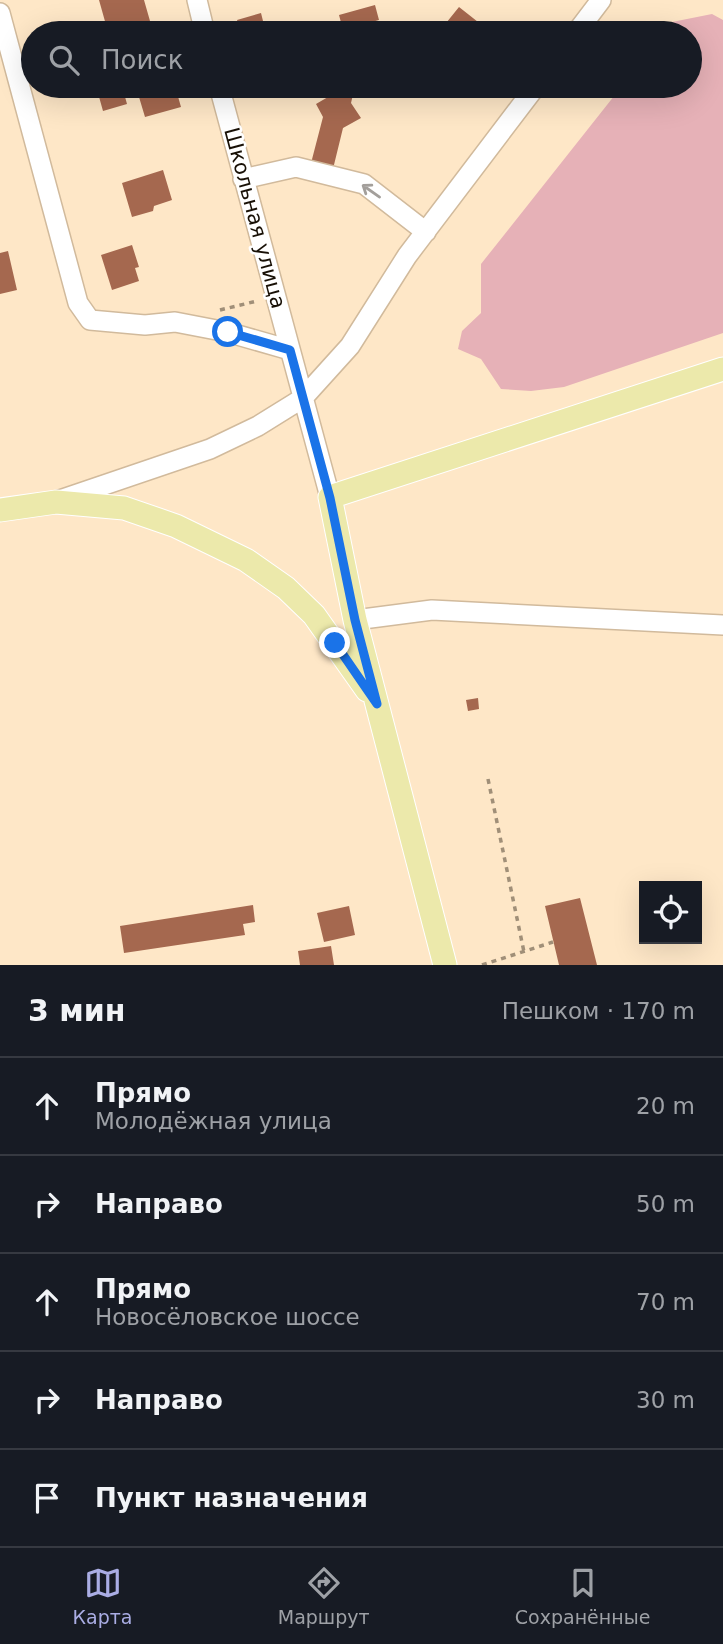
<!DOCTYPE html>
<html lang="ru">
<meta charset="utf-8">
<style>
body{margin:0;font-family:"DejaVu Sans",sans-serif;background:#20242c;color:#f1f3f6}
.controls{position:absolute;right:21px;bottom:21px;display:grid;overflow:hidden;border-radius:0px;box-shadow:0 7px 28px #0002}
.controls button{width:63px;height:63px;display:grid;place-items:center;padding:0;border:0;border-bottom:2px solid #363941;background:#171b24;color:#f1f3f6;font:35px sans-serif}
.stop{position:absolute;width:21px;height:21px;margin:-16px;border:5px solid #1a73e8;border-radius:50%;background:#fff}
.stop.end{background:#1a73e8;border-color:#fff;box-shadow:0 2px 7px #0008}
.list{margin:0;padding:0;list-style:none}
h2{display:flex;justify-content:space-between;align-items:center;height:91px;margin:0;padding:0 28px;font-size:30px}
h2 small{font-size:23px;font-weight:400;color:#9ea1a6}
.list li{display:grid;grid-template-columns:46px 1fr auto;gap:21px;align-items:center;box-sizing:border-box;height:98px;padding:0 28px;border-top:2px solid #363941}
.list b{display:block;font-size:26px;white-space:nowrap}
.list p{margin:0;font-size:23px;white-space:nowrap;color:#9ea1a6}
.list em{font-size:23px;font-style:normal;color:#9ea1a6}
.icon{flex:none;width:38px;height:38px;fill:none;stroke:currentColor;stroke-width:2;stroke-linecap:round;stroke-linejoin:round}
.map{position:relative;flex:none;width:723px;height:965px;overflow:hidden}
.search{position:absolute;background:#171b24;box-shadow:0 7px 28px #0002;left:21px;right:21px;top:21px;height:77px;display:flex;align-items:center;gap:18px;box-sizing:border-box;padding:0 24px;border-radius:38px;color:#9ea1a6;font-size:26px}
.sheet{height:581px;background:#171b24}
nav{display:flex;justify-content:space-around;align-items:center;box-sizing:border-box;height:98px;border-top:2px solid #363941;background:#171b24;font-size:19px;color:#9ea1a6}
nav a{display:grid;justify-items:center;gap:4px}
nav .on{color:#aaade4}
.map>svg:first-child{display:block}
.green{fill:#e6b1b7}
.building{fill:#a5684f}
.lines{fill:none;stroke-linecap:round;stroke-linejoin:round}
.minor-casing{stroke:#d1ba9c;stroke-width:22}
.major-casing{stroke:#fff;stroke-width:25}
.path{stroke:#a08f78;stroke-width:3.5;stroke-dasharray:5 5;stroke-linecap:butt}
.minor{stroke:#fff;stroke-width:19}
.major{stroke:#ece9ab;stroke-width:23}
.oneway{stroke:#a39f9b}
.route{stroke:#1a73e8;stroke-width:9}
.labels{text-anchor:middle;stroke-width:5;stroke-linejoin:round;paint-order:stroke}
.street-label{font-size:21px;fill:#181006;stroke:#fff}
</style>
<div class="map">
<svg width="723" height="965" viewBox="0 0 723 965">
<rect width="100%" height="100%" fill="#fee7c7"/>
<!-- green -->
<path class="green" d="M712 14 723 20V333L564 387 531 391 501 389 481 359 458 349 462 331 481 313V264L622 86H690V33H663L672 22Z"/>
<!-- building -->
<path class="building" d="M99 0H144L150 21 108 32Z
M375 5 379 20 343 30 339 15Z
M459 7 492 33H438Z
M261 13 266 33H241L237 20Z
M96 86H122L127 104 103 111Z
M142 86H175L181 107 145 117 136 87Z
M330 86H355L351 103 361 118 343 128 332 173 310 167 323 117 316 104 328 97Z
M163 170 172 200 154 206 153 211 132 217 122 183Z
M132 245 139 267 135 268 139 281 112 290 101 255Z
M8 251 17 290 0 294V253Z
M478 698 479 709 468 711 466 700Z
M580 898 597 965H559L545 906Z
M253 905 255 922 243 924 245 935 124 953 120 926Z
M349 906 355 935 324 942 317 913Z
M331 946 334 965H300L298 951Z"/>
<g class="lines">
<!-- minor casing -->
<g class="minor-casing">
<path id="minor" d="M197 0 205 33
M0 13 78 303 90 320 145 325 175 322 227 332 290 350
M576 33 601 0
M219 86 330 497
M243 179 296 167 364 184 426 232
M57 501 210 449 258 426 303 398 350 346 407 256 536 86
M355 620 432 610 723 625"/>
</g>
<!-- major casing -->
<g class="major-casing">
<path id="major" d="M0 510 56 502 124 508 176 526 246 560 286 588 314 615 367 690
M445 965 355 620 330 497 723 369"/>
</g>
<!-- path -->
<path class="path" d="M220 310 257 301
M488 779 524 952
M482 965 553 942"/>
<!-- minor -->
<use href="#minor" class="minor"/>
<!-- major -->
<use href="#major" class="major"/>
</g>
<!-- one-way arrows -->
<defs><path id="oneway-shaft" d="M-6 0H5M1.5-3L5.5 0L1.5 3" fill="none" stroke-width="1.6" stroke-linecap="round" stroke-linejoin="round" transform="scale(1.75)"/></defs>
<use class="oneway" href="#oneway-shaft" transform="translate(371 191) rotate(-145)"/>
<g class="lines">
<!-- route -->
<path class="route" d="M228 332 290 350 330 498 355 620 377 704 335 643"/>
</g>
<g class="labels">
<!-- street labels -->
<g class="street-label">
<text transform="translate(255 218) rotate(75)" y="7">Школьная улица</text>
</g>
</g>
</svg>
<div class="controls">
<button><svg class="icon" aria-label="locate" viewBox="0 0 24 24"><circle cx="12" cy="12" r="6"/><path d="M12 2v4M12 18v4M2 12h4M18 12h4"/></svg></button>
</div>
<div class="stop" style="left:228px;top:332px"></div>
<div class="stop end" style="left:335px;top:643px"></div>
<div class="search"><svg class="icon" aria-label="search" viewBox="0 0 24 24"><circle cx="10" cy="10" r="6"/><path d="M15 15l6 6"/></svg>Поиск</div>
</div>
<section class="sheet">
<h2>3 мин<small>Пешком · 170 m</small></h2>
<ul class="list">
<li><svg class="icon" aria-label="ahead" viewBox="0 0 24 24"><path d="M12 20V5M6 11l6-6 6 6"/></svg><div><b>Прямо</b><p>Молодёжная улица</p></div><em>20 m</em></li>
<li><svg class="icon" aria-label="right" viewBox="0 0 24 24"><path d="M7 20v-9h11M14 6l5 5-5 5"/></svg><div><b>Направо</b></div><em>50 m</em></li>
<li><svg class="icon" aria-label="ahead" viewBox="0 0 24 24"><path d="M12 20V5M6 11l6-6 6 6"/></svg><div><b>Прямо</b><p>Новосёловское шоссе</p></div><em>70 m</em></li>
<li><svg class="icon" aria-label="right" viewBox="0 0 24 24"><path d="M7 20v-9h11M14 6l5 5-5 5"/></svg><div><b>Направо</b></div><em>30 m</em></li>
<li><svg class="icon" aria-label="arrive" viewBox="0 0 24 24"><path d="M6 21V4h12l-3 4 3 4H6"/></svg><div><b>Пункт назначения</b></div></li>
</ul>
</section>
<nav>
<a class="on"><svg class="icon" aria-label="map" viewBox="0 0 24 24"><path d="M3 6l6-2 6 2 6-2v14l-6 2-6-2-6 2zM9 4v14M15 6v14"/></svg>Карта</a>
<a><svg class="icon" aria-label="directions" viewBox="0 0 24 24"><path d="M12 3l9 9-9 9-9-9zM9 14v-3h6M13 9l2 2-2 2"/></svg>Маршрут</a>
<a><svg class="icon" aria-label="saved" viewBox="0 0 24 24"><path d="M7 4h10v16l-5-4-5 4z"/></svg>Сохранённые</a>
</nav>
